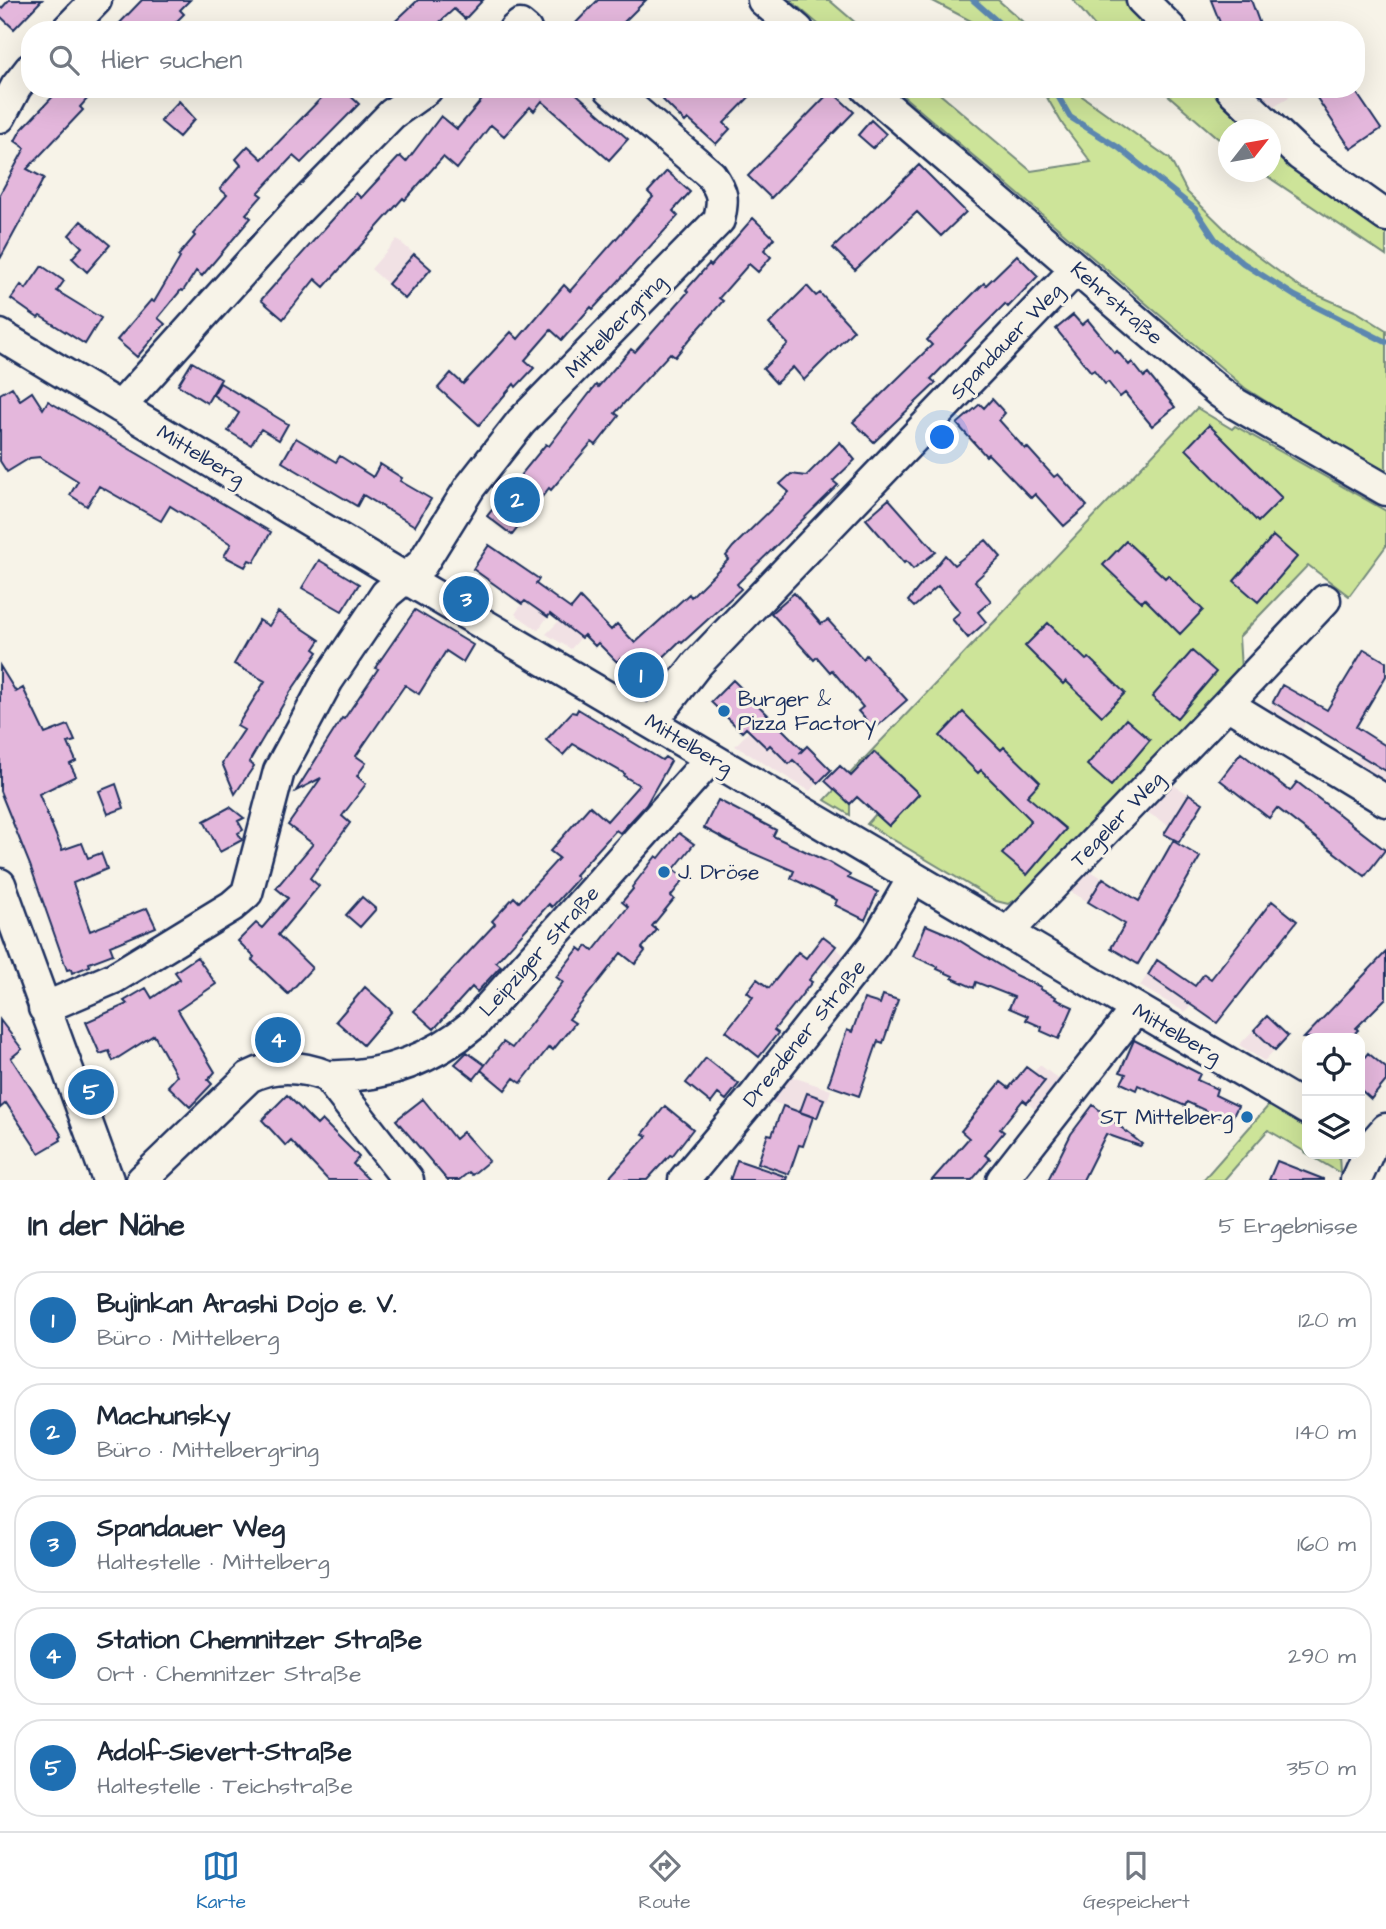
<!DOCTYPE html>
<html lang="de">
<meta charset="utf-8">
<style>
body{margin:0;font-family:"Architects Daughter",sans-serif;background:#f6f6f7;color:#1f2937}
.controls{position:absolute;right:21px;bottom:21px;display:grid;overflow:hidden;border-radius:14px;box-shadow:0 7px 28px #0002}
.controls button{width:63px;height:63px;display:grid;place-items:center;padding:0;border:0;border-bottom:2px solid #e0e1e3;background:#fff;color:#1f2937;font:35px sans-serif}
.compass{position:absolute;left:1218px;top:119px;width:63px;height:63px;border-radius:50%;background:#fff;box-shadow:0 7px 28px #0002;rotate:59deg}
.you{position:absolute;left:943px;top:438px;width:24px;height:24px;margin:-18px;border:5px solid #fff;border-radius:50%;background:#1a73e8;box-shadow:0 0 0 10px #1a73e833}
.badge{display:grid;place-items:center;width:46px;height:46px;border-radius:50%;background:#1f6fb2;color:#fff;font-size:23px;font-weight:700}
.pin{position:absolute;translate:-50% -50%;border:4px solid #fff;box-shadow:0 2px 7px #0006}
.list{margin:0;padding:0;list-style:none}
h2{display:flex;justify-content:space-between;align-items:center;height:91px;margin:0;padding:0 28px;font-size:30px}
h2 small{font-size:23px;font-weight:400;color:#747a83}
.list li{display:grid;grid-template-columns:46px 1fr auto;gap:21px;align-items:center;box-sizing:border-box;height:98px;margin:0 14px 14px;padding:0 14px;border:2px solid #e0e1e3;border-radius:28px}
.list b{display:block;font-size:26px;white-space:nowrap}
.list p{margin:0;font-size:23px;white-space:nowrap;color:#747a83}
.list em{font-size:23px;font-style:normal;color:#747a83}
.icon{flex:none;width:38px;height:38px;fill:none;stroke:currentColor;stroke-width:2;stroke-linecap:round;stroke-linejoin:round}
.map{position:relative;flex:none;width:1386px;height:1180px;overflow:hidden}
.search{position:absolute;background:#fff;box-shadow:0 7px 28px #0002;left:21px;right:21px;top:21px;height:77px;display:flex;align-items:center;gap:18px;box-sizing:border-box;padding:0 24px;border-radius:28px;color:#747a83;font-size:26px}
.sheet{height:651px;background:#fff}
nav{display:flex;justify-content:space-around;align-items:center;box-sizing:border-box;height:98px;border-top:2px solid #e0e1e3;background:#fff;font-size:19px;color:#747a83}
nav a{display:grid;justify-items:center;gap:4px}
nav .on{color:#1f6fb2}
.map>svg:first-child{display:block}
.built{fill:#f1e1e4}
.green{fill:#cde499;stroke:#748a7c;stroke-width:2}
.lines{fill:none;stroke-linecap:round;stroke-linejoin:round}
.stream{stroke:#5c87b0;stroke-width:6}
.building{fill:#e4b7dc;stroke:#1b2f5e;stroke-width:2}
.minor-casing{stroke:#1b2f5e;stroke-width:35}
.minor{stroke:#f7f3e8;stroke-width:30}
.poi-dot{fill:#1f6fb2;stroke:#f7f3e8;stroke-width:2.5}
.labels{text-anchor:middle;stroke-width:6;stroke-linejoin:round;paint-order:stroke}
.street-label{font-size:21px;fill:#1b2f5e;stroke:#f7f3e8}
.poi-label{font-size:21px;fill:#1b2f5e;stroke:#f7f3e8;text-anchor:start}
</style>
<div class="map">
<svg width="1386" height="1180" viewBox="0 0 1386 1180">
<rect width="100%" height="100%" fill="#f7f3e8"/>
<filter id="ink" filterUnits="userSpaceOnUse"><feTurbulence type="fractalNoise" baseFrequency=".0143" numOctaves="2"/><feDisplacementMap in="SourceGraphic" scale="14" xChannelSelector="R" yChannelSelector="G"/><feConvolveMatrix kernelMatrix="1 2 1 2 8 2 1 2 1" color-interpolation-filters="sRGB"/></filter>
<g filter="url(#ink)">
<!-- built -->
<path class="built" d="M1264 89H1284L1289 97 1272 107 1257 93Z
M397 239 431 269 405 299 371 269Z
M536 584 559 601 538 630 515 614Z
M572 608 592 625 571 649 546 634Z
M1282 685 1315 703 1300 733 1267 713Z
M762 718 783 731 802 749 807 746 831 770 810 791 735 746Z
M1371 737 1386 746V783L1354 764Z
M1172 784 1203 803 1184 835 1145 811Z
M1089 870 1119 888 1105 912 1070 891Z
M823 936 848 959 838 972 812 950Z
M1157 960 1192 1005 1185 1012 1140 986Z
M1267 1016 1288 1036 1264 1061 1239 1045Z
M1040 1065 1061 1081 1037 1111 1009 1088 1026 1067 1034 1072Z
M790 1076 831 1090 827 1101 824 1100 817 1118 770 1101Z"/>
<!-- green -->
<path class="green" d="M790 0H829L864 30H825Z
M931 0H998L1032 30H988Z
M1073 0H1125L1155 30H1098Z
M895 89H934L1031 171 1091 162 1063 125 1042 89H1072L1170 159 1187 192 1236 240 1301 288 1357 312 1386 330V478L1245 388Z
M1161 89H1216L1257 129 1228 130V147Z
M1271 143 1386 226V256L1261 172H1270Z
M1197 408 1232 429 1235 426 1386 511V546L1349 596 1308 565 1239 637 1241 669 1020 898 1008 904 996 901 867 824 876 814 889 826 919 794 875 752 838 792 850 804V815L825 800Z
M1269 1105 1307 1128V1153L1268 1130 1224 1180H1203Z
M1308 1154H1339L1340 1173Z"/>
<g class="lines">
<!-- stream -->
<path class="stream" d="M973 0 1007 30
M1054 89 1070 117 1119 148 1195 209 1215 239 1243 263 1295 296 1386 342"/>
</g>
<!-- building -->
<path class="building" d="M9 0H42L14 29 0 16V10Z
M142 0H190L180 10 184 14 168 30H113Z
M418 0H483L465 19 454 9 431 30H386Z
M598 0H646L616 30H569Z
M1211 0H1251L1262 30H1223Z
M60 89H96L80 107 83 110 27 169 44 178 0 259V194L25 148 15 141 21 130Z
M330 89H343L359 104 301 163 293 156 258 193 262 196 246 214 251 218 202 276 196 271 183 291 181 290 158 318 165 324 137 357 117 340 151 300 154 302 180 258 178 256 195 236 193 234 227 195 220 189 241 165 236 159 248 146 262 159Z
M491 89H571L628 139 609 160 542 101 534 111 530 107 504 136 491 125 457 169 443 157 405 200 403 198 324 287 315 279 283 319 261 300 356 193 361 198 400 156 406 162 441 116 457 129Z
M673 89H757L724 123 730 129 716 144 688 119 685 122 663 100Z
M1311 89H1354L1381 129 1351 149Z
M831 91 854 112 771 198 748 176Z
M179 101 195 119 179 137 160 121Z
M871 120 886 134 873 148 858 135Z
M919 165 966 212 941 236 917 212 855 270 833 248Z
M667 171 690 192 673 211 678 216 593 309 591 307 562 340 551 330 525 360 534 368 516 387 514 384 479 425 438 388 451 373 463 384 511 332 518 339 564 285 570 291 653 197 648 192Z
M753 218 774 238 764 250 771 257 758 272 749 264 719 298 723 301 695 333 675 357 670 353 615 413 619 416 596 445 592 442 551 490 549 488 512 535 487 516 546 444 549 446 596 385 598 387 631 349 635 352 688 292 686 290 709 264 711 266Z
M81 221 110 245 87 272 72 258 82 247 69 235Z
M414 254 431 269 405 299 388 284Z
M1017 255 1038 276 1008 307 1005 304 962 347 931 379 936 383 874 442 853 422 932 345 927 340 984 283 986 285Z
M42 266 64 281 57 291 101 318 85 344 40 316 38 318 11 299 21 285 26 289Z
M807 286 816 296 820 293 854 330 804 380 793 367 776 383 763 369 788 344 769 324Z
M1073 315 1082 325 1088 320 1115 353 1117 351 1129 365 1132 362 1144 377 1148 374 1175 407 1152 426 1125 393 1120 397 1108 382 1105 384 1094 370 1091 372 1056 329Z
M192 362 221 379 207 403 178 385Z
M220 383 288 424 279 440 261 429 251 445 228 431 239 413 213 395Z
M12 387 20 400 32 392 43 409 48 401 271 532 254 562 249 560 245 567 224 556 231 544 170 506 161 521 99 486 87 506 70 495 78 481 40 457 30 458 7 472 0 461V394Z
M992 399 1005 413 999 420 1025 449 1027 447 1054 477 1058 474 1087 506 1064 526 1035 494 1031 498 988 454 986 456 957 424 980 404 984 408Z
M1209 425 1282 498 1258 522 1186 449Z
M296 438 336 462 340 456 373 477 380 464 402 478 400 481 431 499 415 526 363 495 357 506 282 462Z
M840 442 855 460 833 481 838 485 737 584 741 589 682 643 680 641 641 679 620 658 617 662 598 643 595 646 584 635 581 638 550 614 548 617 525 601 522 604 473 569 489 545 539 579 536 584 571 609 580 598 611 630 617 624 635 643 689 594 691 597 729 559 726 556 733 547 789 492 780 484 791 474 806 476Z
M889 499 936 552 913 569 906 561 904 563 866 519Z
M1273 536 1297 557 1258 602 1234 581Z
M986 540 1001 557 975 581 991 601 978 612 986 622 968 638 952 619 960 612 938 586 914 607 908 601 945 555 954 565Z
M1126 541 1165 578 1168 575 1203 610 1180 634 1145 599 1142 602 1103 565Z
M319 560 359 584 342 611 302 588Z
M794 593 821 624 828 620 863 659 866 655 907 700 874 729 858 711 863 707 832 670 830 672 817 657 814 660 771 613Z
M415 610 473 645 463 662 446 651 419 694 405 685 356 756 366 763 357 776 366 784 342 816 350 823 310 878 319 886 278 935 312 968 288 994 252 960 254 957 238 941 256 923 262 928 288 898 276 888 313 844 288 825 321 778 296 791 342 718 344 719 378 669 375 668Z
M278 612 320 640 314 649 318 652 291 691 249 762 254 766 235 794 222 763 244 730 237 726 265 681 234 664 259 620 269 626Z
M1048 623 1086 660 1089 658 1125 693 1102 716 1066 681 1063 684 1025 646Z
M1364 649 1386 662V676L1356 727 1386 746V771L1273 702 1282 685 1327 710Z
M1192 651 1216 672 1177 718 1152 697Z
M0 666 16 692 23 688 45 734 68 725 75 741 68 743 76 761 70 764 76 776 39 794 62 850 82 843 88 858 101 853 107 869 73 883 90 931 147 908 156 927 110 946 113 954 89 963 90 966 72 973 71 969 67 970 30 865 0 791Z
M733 680 803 750 799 754 807 746 831 770 818 783 793 760 789 764 770 745 767 748 746 728 742 732 711 702Z
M578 709 662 760 665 757 671 761 646 805 620 833 616 830 575 875 578 878 552 907 549 904 496 962 501 966 477 992 472 987 434 1029 414 1011 495 924 492 921 514 897 519 902 559 858 550 851 590 806 607 821 639 785 624 776 625 774 573 744 563 755 546 740 572 712 576 713Z
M963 712 1001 750 1004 747 1040 782 1027 796 1066 829 1027 875 1002 854 1031 820 981 770 978 773 940 736Z
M1126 719 1150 740 1111 786 1087 765Z
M874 752 919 794 889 826 857 797 850 804 825 781 840 766 851 776Z
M1241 753 1290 791 1297 782 1385 850 1365 876 1277 808 1269 818 1220 780Z
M116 784 124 808 108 814 99 791Z
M1189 794 1203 803 1179 842 1164 834Z
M718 800 776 830 773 836 828 862 850 875 848 878 878 892 865 920 835 905 837 900 791 878 794 871 743 849 704 828Z
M230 807 244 818 238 821 243 830 238 833 242 840 220 852 204 821Z
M679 833 694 844 674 869 685 878 671 896 674 899 652 926 657 930 642 948 645 951 635 964 621 953 569 1019 575 1023 553 1050 549 1047 521 1083 514 1078 505 1090 481 1070 503 1042 512 1048 563 982 556 977 579 948 583 951 587 946 593 951 628 907 622 902 633 889 632 887 656 856 659 858Z
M1173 841 1200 857 1138 964 1111 948 1125 924 1088 902 1103 878 1139 901Z
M362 897 376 909 360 927 346 915Z
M1272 901 1297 921 1217 1023 1148 975 1157 960 1195 986 1204 974 1211 979Z
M926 925 952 936 1015 975 1041 987 1040 989 1056 997 1055 999 1073 1007 1059 1039 1041 1031 1042 1027 1026 1020 1028 1016 1009 1008 1014 997 976 982 974 988 952 978 953 976 937 969 938 967 913 956Z
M823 936 836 946 809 980 812 982 774 1030 778 1033 759 1057 726 1031 753 997 747 992 757 979 769 988 798 952 806 958Z
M1386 952V998L1356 1028 1358 1030 1350 1038H1304Z
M197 957 216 984 178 1010 215 1072 208 1080 212 1084 190 1107 168 1086 177 1076 154 1035 113 1061 109 1051 100 1054 86 1022 127 1004 124 1001 146 988 152 998 180 979 175 972Z
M365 987 392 1011 363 1045 336 1021Z
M883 995 898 1000 883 1043 878 1041 859 1096 828 1085 847 1030 852 1032 864 999 880 1004Z
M1267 1016 1288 1036 1275 1050 1254 1030Z
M0 1020 22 1049 11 1058 62 1136 60 1138 61 1140 39 1153 6 1103 0 1108Z
M1134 1040 1200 1074 1197 1080 1217 1089 1215 1095 1238 1106 1230 1122 1187 1102 1185 1106 1138 1085 1136 1090 1121 1083 1126 1074 1120 1072Z
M467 1052 485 1065 474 1079 455 1064Z
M1368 1053 1386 1068V1081L1371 1099 1360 1089V1063Z
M706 1058 739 1084 726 1100 718 1094 711 1103 686 1083Z
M1026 1067 1045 1081 1027 1103 1023 1100 1000 1129 1004 1132 985 1155 990 1159 972 1180H932L969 1138 961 1131 1001 1082 1009 1088Z
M807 1093 824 1099 817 1118 800 1112Z
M287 1095 317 1125 322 1120 359 1157 353 1164 369 1180H328L291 1141 286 1146 262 1120Z
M423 1099 455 1139 463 1132 489 1161 472 1175 469 1172 459 1180H447L396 1120Z
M1093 1105 1142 1144 1140 1146 1106 1134 1083 1180H1048L1071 1134Z
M665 1106 693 1129 672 1156 670 1155 647 1180H607L647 1136 643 1134Z
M783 1106 813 1117 803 1146 799 1145 789 1174 758 1163 768 1134 772 1135Z
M737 1160 787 1177 786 1180H730Z
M1277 1161 1323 1179V1180H1269Z"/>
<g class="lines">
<!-- minor casing -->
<g class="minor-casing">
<path id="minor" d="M763 0 798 30
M1142 0 1172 30
M67 30 96 0
M514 30 520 25 526 30
M867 89 1218 391 1236 404 1386 490
M1231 89 1300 155 1386 216
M0 117 16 87 30 69
M0 335 405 578 1307 1109
M120 407 297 211 392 114 427 89
M1227 704 1325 600
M652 722 697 664 1076 269
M0 884 108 1180
M1007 933 1227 704 1386 801
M44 1008 114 978 232 906 247 893 279 771 328 680 386 594 422 564 470 487 521 422 719 220C724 198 723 193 711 175L610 89
M327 1076C383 1078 431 1060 474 1024L711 758
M142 1180 249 1077C274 1064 301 1066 327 1076L408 1180
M684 1180 755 1095 874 945 913 878
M1002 1180 1136 1009
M1356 1180 1371 1146 1386 1129"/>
</g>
<!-- minor -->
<use href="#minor" class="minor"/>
</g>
</g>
<!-- markers -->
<g class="poi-dot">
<circle cx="724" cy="711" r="7"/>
<circle cx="664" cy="872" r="7"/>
<circle cx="1247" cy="1117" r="7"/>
</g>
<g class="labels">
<!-- street labels -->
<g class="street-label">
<text transform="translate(1117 303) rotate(41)" y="7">Kehrstraße</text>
<text transform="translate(615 326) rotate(-46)" y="7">Mittelbergring</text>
<text transform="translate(1006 341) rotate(-46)" y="7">Spandauer Weg</text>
<text transform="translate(201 455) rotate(31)" y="7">Mittelberg</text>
<text transform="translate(689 744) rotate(31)" y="7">Mittelberg</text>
<text transform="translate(1117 819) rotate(-46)" y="7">Tegeler Weg</text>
<text transform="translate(539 951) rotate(-48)" y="7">Leipziger Straße</text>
<text transform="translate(804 1033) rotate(-51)" y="7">Dresdener Straße</text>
<text transform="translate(1177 1033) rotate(30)" y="7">Mittelberg</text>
</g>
<!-- poi labels -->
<g class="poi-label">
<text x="738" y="706">Burger &amp;<tspan x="738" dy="24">Pizza Factory</tspan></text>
<text x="678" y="879">J. Dröse</text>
<text x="1233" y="1124" text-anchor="end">ST Mittelberg</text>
</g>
</g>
</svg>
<div class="controls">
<button><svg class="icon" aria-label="locate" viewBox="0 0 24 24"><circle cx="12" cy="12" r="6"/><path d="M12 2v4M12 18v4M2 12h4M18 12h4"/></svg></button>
<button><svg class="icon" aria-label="layers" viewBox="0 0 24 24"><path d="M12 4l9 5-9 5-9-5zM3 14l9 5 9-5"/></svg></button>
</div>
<svg class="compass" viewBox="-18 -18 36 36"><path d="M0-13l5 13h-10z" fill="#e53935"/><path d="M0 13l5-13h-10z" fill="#747a83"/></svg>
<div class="you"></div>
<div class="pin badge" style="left:641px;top:675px">1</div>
<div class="pin badge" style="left:517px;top:500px">2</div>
<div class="pin badge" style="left:466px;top:599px">3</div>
<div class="pin badge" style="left:278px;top:1040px">4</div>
<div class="pin badge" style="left:91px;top:1092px">5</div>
<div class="search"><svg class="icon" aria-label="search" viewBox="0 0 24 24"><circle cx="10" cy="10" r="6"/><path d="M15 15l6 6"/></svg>Hier suchen</div>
</div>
<section class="sheet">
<h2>In der Nähe<small>5 Ergebnisse</small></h2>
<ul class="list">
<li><span class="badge">1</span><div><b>Bujinkan Arashi Dojo e. V.</b><p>Büro · Mittelberg</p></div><em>120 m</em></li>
<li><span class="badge">2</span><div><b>Machunsky</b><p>Büro · Mittelbergring</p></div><em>140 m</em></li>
<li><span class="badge">3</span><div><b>Spandauer Weg</b><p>Haltestelle · Mittelberg</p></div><em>160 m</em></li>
<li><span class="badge">4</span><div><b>Station Chemnitzer Straße</b><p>Ort · Chemnitzer Straße</p></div><em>290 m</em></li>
<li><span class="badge">5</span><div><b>Adolf-Sievert-Straße</b><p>Haltestelle · Teichstraße</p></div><em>350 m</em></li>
</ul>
</section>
<nav>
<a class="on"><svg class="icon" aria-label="map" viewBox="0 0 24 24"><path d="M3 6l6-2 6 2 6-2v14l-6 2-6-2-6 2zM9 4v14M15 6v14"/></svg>Karte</a>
<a><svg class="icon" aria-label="directions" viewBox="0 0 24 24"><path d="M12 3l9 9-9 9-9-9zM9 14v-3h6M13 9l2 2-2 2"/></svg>Route</a>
<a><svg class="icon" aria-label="saved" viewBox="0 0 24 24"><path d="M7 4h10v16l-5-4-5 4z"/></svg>Gespeichert</a>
</nav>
